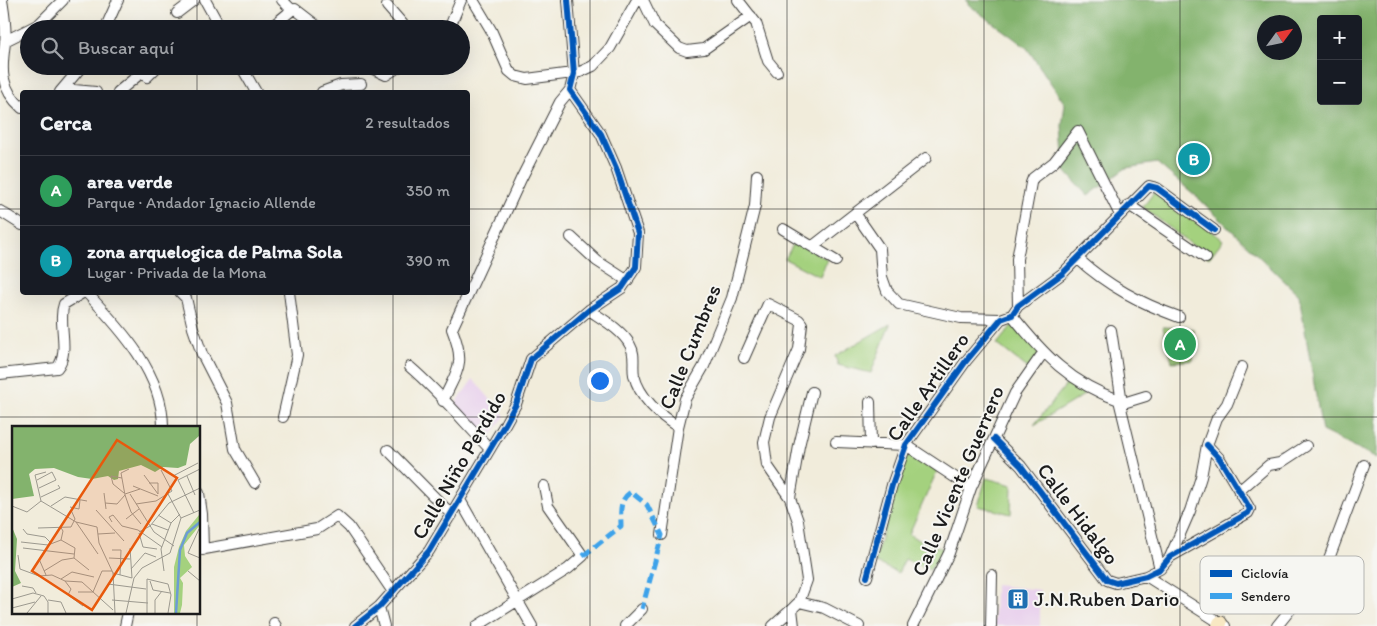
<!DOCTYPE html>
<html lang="es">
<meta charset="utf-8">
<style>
body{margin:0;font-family:Itim,sans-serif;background:#242831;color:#f1f3f6}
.controls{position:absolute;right:15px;top:15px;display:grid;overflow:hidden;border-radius:5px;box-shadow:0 5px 20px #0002}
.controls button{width:45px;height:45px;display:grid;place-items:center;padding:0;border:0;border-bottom:1px solid #363941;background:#171b24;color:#f1f3f6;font:25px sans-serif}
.compass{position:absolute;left:1257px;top:15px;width:45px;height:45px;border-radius:50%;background:#171b24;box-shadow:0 5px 20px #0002;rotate:57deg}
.you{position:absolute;left:599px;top:380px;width:18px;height:18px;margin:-12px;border:4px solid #fff;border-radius:50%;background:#1a73e8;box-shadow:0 0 0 8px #1a73e833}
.badge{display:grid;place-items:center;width:32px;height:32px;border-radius:50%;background:#d93025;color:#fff;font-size:16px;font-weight:700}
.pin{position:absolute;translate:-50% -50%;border:2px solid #fff;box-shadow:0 1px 5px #0006}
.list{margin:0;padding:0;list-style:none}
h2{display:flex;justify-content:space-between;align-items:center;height:65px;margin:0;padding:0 20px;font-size:21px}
h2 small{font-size:16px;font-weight:400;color:#9ea1a6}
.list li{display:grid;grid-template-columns:32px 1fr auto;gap:15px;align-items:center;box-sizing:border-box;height:70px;padding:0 20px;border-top:1px solid #363941}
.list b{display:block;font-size:19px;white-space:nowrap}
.list p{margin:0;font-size:16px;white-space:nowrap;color:#9ea1a6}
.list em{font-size:16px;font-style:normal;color:#9ea1a6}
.icon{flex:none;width:28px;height:28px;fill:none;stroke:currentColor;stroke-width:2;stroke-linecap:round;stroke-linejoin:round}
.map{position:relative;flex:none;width:1377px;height:626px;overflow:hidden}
.search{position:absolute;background:#171b24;box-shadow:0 5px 20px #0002;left:20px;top:20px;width:450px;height:55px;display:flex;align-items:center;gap:12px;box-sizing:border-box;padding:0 18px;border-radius:28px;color:#9ea1a6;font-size:19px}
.panel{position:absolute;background:#171b24;box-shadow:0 5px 20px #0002;left:20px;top:90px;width:450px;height:205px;border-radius:5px}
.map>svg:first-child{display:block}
.built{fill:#e9d2ed}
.green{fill:#a4d17e;stroke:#60764d}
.forest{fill:#83b36d;stroke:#506844;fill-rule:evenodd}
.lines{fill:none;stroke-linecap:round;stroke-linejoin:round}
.street-casing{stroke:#3c3b39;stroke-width:12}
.secondary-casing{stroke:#3c3b39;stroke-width:16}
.street{stroke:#fff;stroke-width:10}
.secondary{stroke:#f8e8c3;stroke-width:14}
.quiet{stroke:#3da2ea;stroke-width:5;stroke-dasharray:10 5;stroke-linecap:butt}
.cycleway-casing{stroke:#f6f6f2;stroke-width:9}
.cycleway{stroke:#0057b8;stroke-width:6}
.grid{fill:none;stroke:#1c1c1c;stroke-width:1;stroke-opacity:0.55}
.labels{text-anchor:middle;stroke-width:4;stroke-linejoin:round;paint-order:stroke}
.street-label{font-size:21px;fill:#1c1c1c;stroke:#f6f6f2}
.poi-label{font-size:21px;fill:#1c1c1c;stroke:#f6f6f2;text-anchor:start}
.inset-river{fill:none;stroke:#6c9cd5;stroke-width:2.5}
.inset-road{fill:none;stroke:#9c998f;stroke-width:1}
.view{fill:#e8590c;fill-opacity:0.15;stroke:#e8590c;stroke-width:2.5}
.inset-edge{fill:none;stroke:#1c1c1c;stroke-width:2.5}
.key{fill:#f6f6f2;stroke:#b5b5b2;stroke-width:1}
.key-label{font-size:14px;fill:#1c1c1c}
</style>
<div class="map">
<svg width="1377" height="626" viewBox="0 0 1377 626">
<rect width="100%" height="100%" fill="#f6f6f2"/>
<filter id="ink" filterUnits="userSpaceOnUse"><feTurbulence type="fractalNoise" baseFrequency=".02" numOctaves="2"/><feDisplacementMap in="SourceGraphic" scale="10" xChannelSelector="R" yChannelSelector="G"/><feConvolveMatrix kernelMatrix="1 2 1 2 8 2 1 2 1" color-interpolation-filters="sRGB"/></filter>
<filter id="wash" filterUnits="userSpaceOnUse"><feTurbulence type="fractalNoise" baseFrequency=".0096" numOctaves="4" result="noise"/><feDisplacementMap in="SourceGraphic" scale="20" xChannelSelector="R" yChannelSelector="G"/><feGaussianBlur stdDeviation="1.12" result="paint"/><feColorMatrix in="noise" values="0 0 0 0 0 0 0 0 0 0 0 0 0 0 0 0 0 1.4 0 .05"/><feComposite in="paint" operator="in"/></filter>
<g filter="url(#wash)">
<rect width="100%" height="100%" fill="#f1ecdb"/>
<!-- built -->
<path class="built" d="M473 379 505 416 487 441 454 406Z
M995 585 1040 590V626H994Z"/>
<!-- green -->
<path class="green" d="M1157 188 1223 240 1209 258 1143 207Z
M795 241 827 259 820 277 785 259Z
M890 324 871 373 838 365 835 356Z
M1013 324 1040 352 1030 370 997 344Z
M1163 327 1194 329 1193 360 1172 362Z
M1069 381 1084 395 1034 425Z
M907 450 937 471 909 534 918 540 944 549 930 570 905 559 898 573 874 562Z
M986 478 1012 485 1011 514 978 506Z"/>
<!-- forest -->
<path class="forest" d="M966 0H1377V458L1322 431 1299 295 1196 196 1157 163 1126 168 1088 196 1065 171 1062 126 1065 104 1027 48 969 5ZM1321 19H1358V101H1321ZM1264 22H1294V52H1264Z"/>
</g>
<g filter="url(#ink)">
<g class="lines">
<!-- street casing -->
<g class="street-casing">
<path id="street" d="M2 0C4 13 7 29 5 43 1 71 0 88 22 108
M205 0 221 29
M282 0 292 10
M473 0 491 30 509 71 515 76 527 79 580 72 593 66 610 48 637 0
M643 0 655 25 679 48 687 51 704 49 751 16
M738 0 756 23 768 61 777 72
M387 6 407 29
M292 10 295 9 321 29
M177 13 194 0
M29 29 39 24 63 0
M105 29 118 0
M269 29 292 10
M449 29 461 0
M5 41 29 29
M241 66 256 92
M367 66 386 75 400 66
M63 89 96 92
M60 92 82 66
M118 92 141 73 147 77 158 66
M322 92 341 85 361 84
M1129 205 1206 258
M0 211 22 225
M855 213 880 249 882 277 887 291 899 304 961 318 1001 319
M783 229 836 261
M571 237 597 261 628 281
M813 246 926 158
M1077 258C1108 286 1140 303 1179 317
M86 292C121 329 163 374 163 427
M180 292 186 298 193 328 202 354 227 403 235 449 255 483
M1018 306 1017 259 1031 183 1033 178 1054 162 1078 131 1120 215
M589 310C602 319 622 330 630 345 636 355 632 365 634 375 639 397 660 416 678 427
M1012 315C1043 354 1071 384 1119 400
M1111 330 1121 396 1119 400
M744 358 768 304 799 320 802 324 799 349 770 417 764 442 767 465 790 498 798 521 807 580 799 602 792 609 794 626
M410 367C439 392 464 422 490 449
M0 374 57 368C71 351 57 323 64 304L84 292
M1119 400 1160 569
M443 401C458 368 466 365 452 329L521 179 560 102 570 90
M870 402 871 444
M1120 404 1146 396
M283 417 297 355 289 292
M994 439 1021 466 1107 580 1116 583 1146 576 1160 569 1170 557 1248 513 1250 509 1220 459 1207 445
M836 442 906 445 971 488
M388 450 452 515
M1239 491 1269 465 1280 463 1306 446
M199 493 202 514 203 550
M790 498 799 446 812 392
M460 500 532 626
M662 535 678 427 685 399 704 366 732 298 755 206 757 175
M199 550 317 529 337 516 349 527 393 592
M1170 557 1190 511 1201 477 1207 445 1217 418 1227 404 1242 367
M1146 576 1225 626
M867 577 892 485 906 445 966 361 1001 319 1012 315 1018 306 1063 273 1149 186 1157 188 1214 230
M799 602 824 608 859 626
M379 607 384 626
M274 623 276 626
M125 626 128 612
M355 626 379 607 429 551 505 424 516 404 531 359 589 310 622 288 636 267 638 233 616 168 601 134 570 90 574 74 568 0
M477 626 568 569 583 556 548 506 544 486
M625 626 642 609
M773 626 792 609
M913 626 949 553 971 488 1015 393 1043 353
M991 626 992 575
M1277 626 1327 564 1364 465"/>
</g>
<!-- secondary casing -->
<g class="secondary-casing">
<path id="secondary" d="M1219 626 1220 623"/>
</g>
<!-- street -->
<use href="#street" class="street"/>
<!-- secondary -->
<use href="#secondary" class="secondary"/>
<!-- quiet -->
<path class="quiet" d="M583 556 621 526C621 513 618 500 631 492L647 505 662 535 642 609"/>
<!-- cycleway casing -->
<g class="cycleway-casing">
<path id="cycleway" d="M994 439 1021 466 1107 580 1116 583 1146 576 1160 569 1170 557 1248 513 1250 509 1220 459 1207 445
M867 577 892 485 906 445 966 361 1001 319 1012 315 1018 306 1063 273 1149 186 1157 188 1214 230
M355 626 379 607 429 551 505 424 516 404 531 359 589 310 622 288 636 267 638 233 616 168 601 134 570 90 574 74 568 0"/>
</g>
<!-- cycleway -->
<use href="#cycleway" class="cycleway"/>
</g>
</g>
<!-- grid -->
<path class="grid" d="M197 0V29M393 0V29M590 0V626M787 0V626M984 0V626M1180 0V626M197 66V92M393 66V92M0 209H22M468 209H1377M197 292V427M393 292V626M0 417H1377M197 612V626"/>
<!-- icons -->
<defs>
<g id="building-square" transform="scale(1.125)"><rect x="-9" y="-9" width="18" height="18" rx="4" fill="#1f6fb2" stroke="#f6f6f2"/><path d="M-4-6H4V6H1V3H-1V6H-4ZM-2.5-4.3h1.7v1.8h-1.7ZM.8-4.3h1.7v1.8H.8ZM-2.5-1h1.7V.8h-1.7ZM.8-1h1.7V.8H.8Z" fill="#fff"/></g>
</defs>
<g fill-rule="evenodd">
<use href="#building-square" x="1018" y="599"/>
</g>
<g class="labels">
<!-- street labels -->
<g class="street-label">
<text transform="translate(690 347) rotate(-68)" y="7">Calle Cumbres</text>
<text transform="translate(928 387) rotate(-55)" y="7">Calle Artillero</text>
<text transform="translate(459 465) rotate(-60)" y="7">Calle Niño Perdido</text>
<text transform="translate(958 481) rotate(-67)" y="7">Calle Vicente Guerrero</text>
<text transform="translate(1078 514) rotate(53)" y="7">Calle Hidalgo</text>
</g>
<!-- poi labels -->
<g class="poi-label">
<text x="1034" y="606">J.N.Ruben Dario</text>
</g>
</g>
<!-- overview -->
<g transform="translate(12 426)">
<rect width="188" height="188" fill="#f1ecdb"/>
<path d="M187 89V100L172 119 173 130 180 141 168 152 171 157 170 179 168 187H162V141L167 121 174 105Z" fill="#a4d17e"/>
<path d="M0 1H187V10L178 18 174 39 166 42 151 41 143 46 129 39 107 45 106 53 102 54 96 50 80 53 66 51 42 42 23 43 17 48 22 70 0 73ZM0 101 5 113 3 145 9 157 0 161Z" fill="#83b36d"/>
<path class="inset-river" d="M164 187 168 124 175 107 188 96"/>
<path class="inset-road" d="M117 43 109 47 113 69 119 86 129 98M132 49 146 68M161 50 186 37M175 50 183 69M110 52 99 50 101 58 112 67M25 54 40 46 44 54 27 62M137 57H146V68M121 60 146 70M92 67 94 83M113 68 128 63M118 68 142 106 162 120M156 68 169 92M29 71 48 62 46 59M29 75 64 96 85 101 87 117 101 147 103 187M29 75 23 49 34 46M93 77 105 78 113 69M124 78 144 75 160 65 149 44M0 80 15 86 29 75M39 80 53 71 75 75M58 81 67 83 68 74M84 84 112 115M182 87 166 54 188 43M146 89 159 97M169 92 188 84M114 93 127 83M64 96 86 128M100 96 97 91 101 89 110 100 126 104 150 121M140 98 156 104M26 102 59 101 63 93 59 84M11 103 15 108 33 111 39 117M187 103 176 127 188 132M127 106 138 100 157 77 188 62M127 107 131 121 145 123M86 108 103 107M49 114 63 122 62 132 77 144M9 116 36 119 49 114 51 105 48 100M11 122 62 128M118 122 120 152M100 124H109L108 149M6 129 8 143 27 150 40 149 53 155 70 156 101 184M97 132 118 133M27 133 34 149M119 143 133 127 144 131M32 145 50 134 62 132M152 145 149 123 159 97 168 88M176 145 188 155M101 147 120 152M122 152 130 142 158 127 169 92M49 153 60 146 82 151M53 155 59 163 56 169 71 180M138 155 141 164 158 167M96 158 134 163M10 160 21 162 24 167M66 166H81L90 145H100M0 173 21 167 32 170 36 176V187M36 174 49 176 54 187M100 174 136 177M0 182 23 176M15 187 29 170M114 187 122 152M135 187V153L156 158 159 169 156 187M143 187V174L150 165"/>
<path class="view" d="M105 14 165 52 80 184 20 145Z"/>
<rect width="188" height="188" class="inset-edge"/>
</g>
<!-- legend -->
<rect x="1200" y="556" width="164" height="58" rx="8" class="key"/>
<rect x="1210" y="570" width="22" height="7" fill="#0057b8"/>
<rect x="1210" y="593" width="22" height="6" fill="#3da2ea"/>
<g class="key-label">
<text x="1241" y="578">Ciclovía</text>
<text x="1241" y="601">Sendero</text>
</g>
</svg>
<div class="controls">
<button>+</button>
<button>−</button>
</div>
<svg class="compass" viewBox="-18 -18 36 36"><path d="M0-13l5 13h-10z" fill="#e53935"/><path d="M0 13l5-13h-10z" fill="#9ea1a6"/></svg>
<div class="you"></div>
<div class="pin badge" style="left:1180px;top:344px;background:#2e9e5b">A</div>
<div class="pin badge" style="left:1194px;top:159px;background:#0f9aa8">B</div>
<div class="search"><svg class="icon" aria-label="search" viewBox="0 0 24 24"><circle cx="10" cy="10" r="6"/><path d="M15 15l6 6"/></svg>Buscar aquí</div>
<section class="panel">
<h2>Cerca<small>2 resultados</small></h2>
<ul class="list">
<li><span class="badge" style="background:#2e9e5b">A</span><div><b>area verde</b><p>Parque · Andador Ignacio Allende</p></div><em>350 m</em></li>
<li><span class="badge" style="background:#0f9aa8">B</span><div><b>zona arquelogica de Palma Sola</b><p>Lugar · Privada de la Mona</p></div><em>390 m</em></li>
</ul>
</section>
</div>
